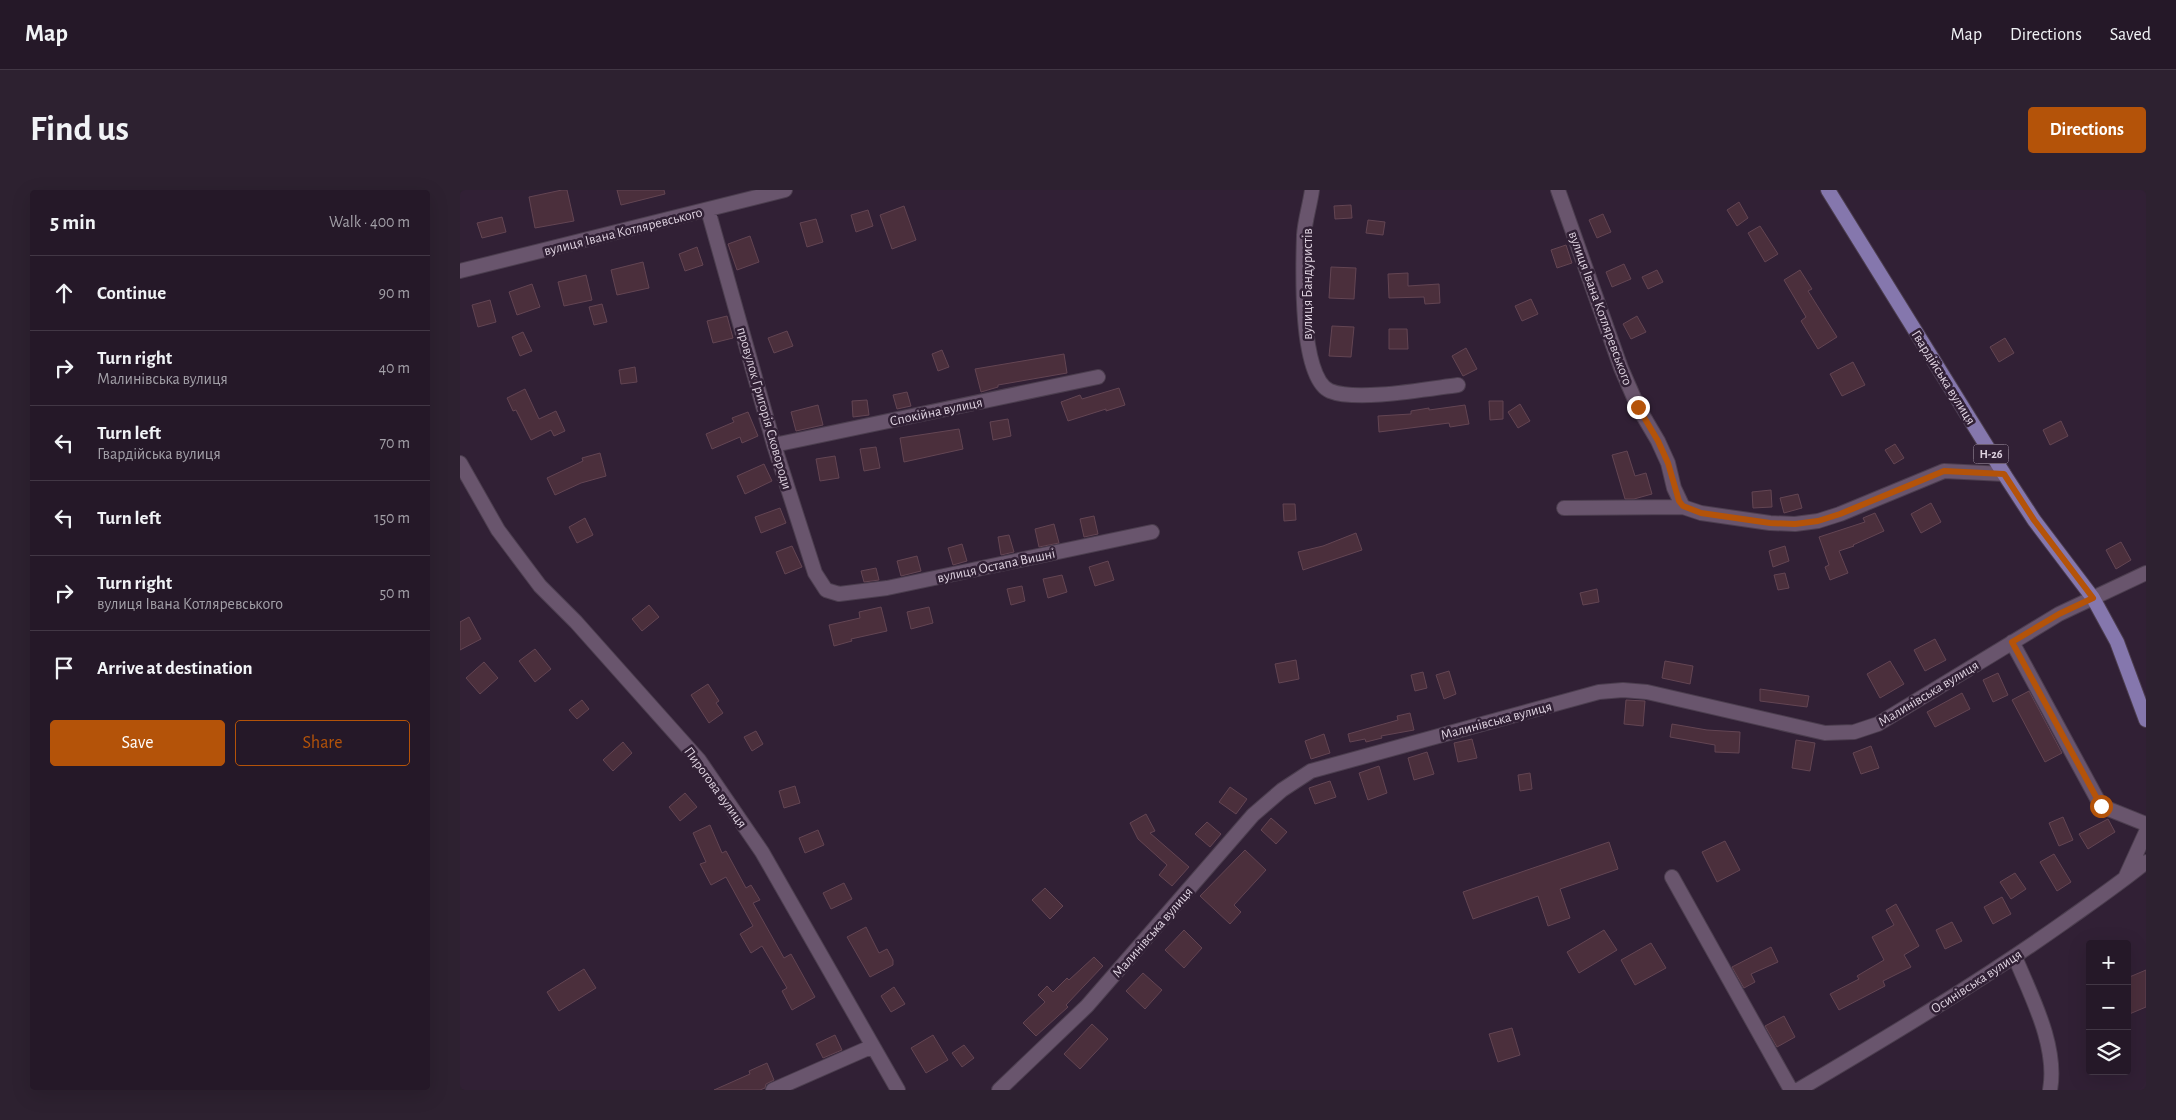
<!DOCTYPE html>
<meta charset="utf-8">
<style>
body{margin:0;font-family:"Alegreya Sans",sans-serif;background:#2d2130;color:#f1f3f6}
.controls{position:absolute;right:15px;bottom:15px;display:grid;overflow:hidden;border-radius:5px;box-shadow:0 5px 20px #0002}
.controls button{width:45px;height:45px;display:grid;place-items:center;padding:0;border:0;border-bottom:1px solid #423745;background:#251828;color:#f1f3f6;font:25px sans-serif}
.stop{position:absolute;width:15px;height:15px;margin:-11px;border:4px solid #b45309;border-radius:50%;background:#fff}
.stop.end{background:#b45309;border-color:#fff;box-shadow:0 1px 5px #0008}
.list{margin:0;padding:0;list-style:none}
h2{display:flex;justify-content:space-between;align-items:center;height:65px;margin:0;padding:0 20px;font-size:21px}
h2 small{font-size:16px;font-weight:400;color:#a3a0a8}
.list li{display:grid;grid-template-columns:32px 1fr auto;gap:15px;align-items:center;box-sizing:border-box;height:75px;padding:0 20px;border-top:1px solid #423745}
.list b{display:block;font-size:19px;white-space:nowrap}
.list p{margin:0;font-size:16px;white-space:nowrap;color:#a3a0a8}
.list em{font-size:16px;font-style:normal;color:#a3a0a8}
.actions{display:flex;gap:10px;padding:15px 20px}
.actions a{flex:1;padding:11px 0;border:1px solid #b45309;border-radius:5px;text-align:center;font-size:18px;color:#b45309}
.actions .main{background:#b45309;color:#fff}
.icon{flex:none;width:28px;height:28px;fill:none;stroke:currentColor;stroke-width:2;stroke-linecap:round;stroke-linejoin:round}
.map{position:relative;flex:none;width:1686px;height:900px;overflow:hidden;border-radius:5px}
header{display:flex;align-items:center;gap:30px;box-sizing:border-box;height:70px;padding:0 25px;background:#251828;border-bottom:1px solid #423745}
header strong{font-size:24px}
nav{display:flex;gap:28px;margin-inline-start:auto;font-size:18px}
.intro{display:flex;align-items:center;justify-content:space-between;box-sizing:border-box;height:120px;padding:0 30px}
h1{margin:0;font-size:35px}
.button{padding:12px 22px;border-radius:5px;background:#b45309;color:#fff;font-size:18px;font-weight:700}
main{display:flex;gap:30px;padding:0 30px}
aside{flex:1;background:#251828;border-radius:5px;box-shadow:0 5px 20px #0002}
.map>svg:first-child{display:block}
.building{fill:#4b2f3c;stroke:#634553}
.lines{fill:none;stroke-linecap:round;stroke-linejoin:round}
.minor-casing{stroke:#4c3e4f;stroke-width:16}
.primary-casing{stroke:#4c3e4f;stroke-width:16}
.minor{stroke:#69556d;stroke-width:14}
.primary{stroke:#8577ad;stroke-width:14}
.route{stroke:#b45309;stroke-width:6}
.labels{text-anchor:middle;stroke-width:5;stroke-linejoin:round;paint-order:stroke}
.shield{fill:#312035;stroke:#ab9dad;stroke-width:1}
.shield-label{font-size:12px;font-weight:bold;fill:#dfd3e1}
.street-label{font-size:14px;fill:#dfd3e1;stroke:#312035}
</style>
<header>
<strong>Map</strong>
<nav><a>Map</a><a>Directions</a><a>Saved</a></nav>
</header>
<div class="intro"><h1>Find us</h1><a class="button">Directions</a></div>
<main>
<aside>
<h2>5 min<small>Walk · 400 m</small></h2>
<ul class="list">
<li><svg class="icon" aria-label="ahead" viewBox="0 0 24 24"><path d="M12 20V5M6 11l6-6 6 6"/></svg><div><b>Continue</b></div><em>90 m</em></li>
<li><svg class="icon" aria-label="right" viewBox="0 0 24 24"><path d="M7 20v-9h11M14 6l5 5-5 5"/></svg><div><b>Turn right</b><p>Малинівська вулиця</p></div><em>40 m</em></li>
<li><svg class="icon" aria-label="left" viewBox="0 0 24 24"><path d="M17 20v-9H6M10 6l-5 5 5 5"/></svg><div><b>Turn left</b><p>Гвардійська вулиця</p></div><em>70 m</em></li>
<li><svg class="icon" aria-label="left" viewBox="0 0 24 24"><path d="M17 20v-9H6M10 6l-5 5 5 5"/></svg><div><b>Turn left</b></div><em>150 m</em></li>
<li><svg class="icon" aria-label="right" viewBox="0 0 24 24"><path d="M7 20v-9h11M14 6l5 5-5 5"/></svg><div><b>Turn right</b><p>вулиця Івана Котляревського</p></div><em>50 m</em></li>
<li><svg class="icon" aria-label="arrive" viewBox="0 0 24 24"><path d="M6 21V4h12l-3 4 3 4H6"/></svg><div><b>Arrive at destination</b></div></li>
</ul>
<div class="actions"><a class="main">Save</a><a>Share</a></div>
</aside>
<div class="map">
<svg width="1686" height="900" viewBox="0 0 1686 900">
<rect width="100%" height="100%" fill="#312035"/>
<!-- building -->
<path class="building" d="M102 0H107L114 31 75 38 69 7Z
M157 0H204L205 4 161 15Z
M1279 12 1288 28 1277 36 1267 20Z
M891 15 892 28 875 29 874 16Z
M444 16 456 50 432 59 420 25Z
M408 20 413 36 396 42 391 25Z
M1143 24 1151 42 1137 48 1129 30Z
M42 27 46 42 22 48 17 33Z
M356 29 363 52 347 57 340 33Z
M908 30 925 32 923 45 906 43Z
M1300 36 1318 64 1305 72 1288 43Z
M290 46 299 72 277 80 268 54Z
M1106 55 1112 73 1097 78 1091 60Z
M237 57 243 75 225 81 219 64Z
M183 72 189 98 157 105 151 80Z
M1164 74 1171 89 1152 97 1146 82Z
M871 77 896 78 894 109 869 108Z
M1197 80 1203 92 1188 99 1182 87Z
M1340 80 1352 99 1348 101 1377 147 1358 159 1341 131 1346 127 1324 90Z
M948 83V96L979 94 980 113 965 114 964 107 929 108 928 84Z
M126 85 132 110 104 116 98 92Z
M72 94 80 117 57 125 49 102Z
M1071 109 1078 124 1062 131 1055 116Z
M30 110 36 132 18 137 12 115Z
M142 114 147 132 134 135 129 117Z
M267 126 273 148 253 153 247 131Z
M1177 126 1186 142 1171 149 1163 134Z
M872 136 894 137 891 167 869 166Z
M929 139H947L948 159H929Z
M327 141 333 156 314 163 308 148Z
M63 142 72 161 60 166 52 147Z
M1545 148 1554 163 1539 172 1530 157Z
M1006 158 1017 179 1003 186 992 166Z
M482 160 489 177 478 181 472 164Z
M604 164 607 183 538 195V197L521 202 515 179Z
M1393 172 1405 195 1382 206 1370 184Z
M175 177 177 192 161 194 159 180Z
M659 198 665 215 646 221V219L608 231 601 212 620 205 622 209Z
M65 199 79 229 96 221 105 241 94 246 91 240 71 250 56 220 53 221 47 208Z
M447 202 451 216 437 219 433 205Z
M407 210 409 225 393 227 392 211Z
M1029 211H1043V229L1030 230Z
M1060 214 1070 231 1058 238 1048 222Z
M358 215 363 235 336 241 331 222Z
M1005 215 1009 234 990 237 989 233 919 242 918 226 951 224V221L969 218V220Z
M288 222 298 246 282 253 280 247 252 259 246 244 274 232 272 228Z
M548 229 551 246 533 250 530 232Z
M1601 231 1608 246 1590 255 1583 240Z
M499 239 503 259 444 272 440 248Z
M1435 254 1444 268 1434 274 1425 260Z
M416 257 420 278 404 281 400 259Z
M1167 261 1175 286 1186 283 1192 304 1174 309H1165L1152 265Z
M140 263 146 286 121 293 95 305 87 288 123 271 122 268Z
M375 266 379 288 360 291 356 269Z
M304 274 312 291 285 304 277 286Z
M1311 300 1312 317 1293 318 1292 302Z
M1338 304 1342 318 1324 323 1320 308Z
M1471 313 1481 332 1461 343 1451 324Z
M823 314H835L836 330 824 331Z
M320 318 326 333 301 343 295 327Z
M1415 323 1424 341 1393 355 1394 356 1379 361 1388 383 1370 390 1365 377 1369 375 1359 347 1405 332 1403 328Z
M634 326 638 344 624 347 620 329Z
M125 328 133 345 117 353 109 337Z
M594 334 599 353 579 357 575 339Z
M896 343 902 360 843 380 838 362 863 356Z
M549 345 554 362 541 365 538 347Z
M1661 352 1671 370 1656 379 1646 360Z
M502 354 507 371 493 375 488 358Z
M332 356 342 377 325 384 316 362Z
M1325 356 1329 371 1313 377 1309 361Z
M457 366 461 381 441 386 437 371Z
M648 371 654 390 635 396 629 377Z
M416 378 419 390 404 392 401 381Z
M1325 383 1329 398 1318 400 1314 385Z
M602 385 607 402 588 408 583 389Z
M562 396 565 411 551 415 547 399Z
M1137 399 1139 412 1123 415 1120 403Z
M189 415 199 427 182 441 172 429Z
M421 417 427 441 391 449 392 451 374 456 369 435 400 428 399 422Z
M469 417 473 433 451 439 447 422Z
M9 427 21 449 0 460V432Z
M1475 449 1486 470 1465 481 1454 460Z
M75 459 91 479 75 492 59 471Z
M836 470 839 489 819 493 815 474Z
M1205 471 1233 476 1230 494 1202 488Z
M1430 471 1444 494 1420 508 1407 484Z
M24 472 38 488 20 504 6 488Z
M989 481 996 504 984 509 976 485Z
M963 482 967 498 955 501 951 485Z
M1538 483 1548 505 1533 512 1523 490Z
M248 494 259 511 256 513 263 523 249 533 231 505Z
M1300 499 1349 506 1347 517 1300 511Z
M1569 501 1602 563 1585 572 1552 510Z
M1502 503 1510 519 1475 537 1467 522Z
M122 510 129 519 117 529 109 520Z
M1166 510 1185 511 1183 536 1164 534Z
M950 523 954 540 921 546 922 548 906 552 905 549 890 552 888 544 938 530 937 526Z
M1212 534 1247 540 1280 542 1279 563 1255 562V555L1210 547Z
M296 541 303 554 292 561 284 547Z
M864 544 870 563 851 569 845 551Z
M1012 549 1017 568 998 572 994 553Z
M1336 550 1355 553 1350 581 1332 578Z
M163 552 172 563 153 581 143 570Z
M1411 556 1419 578 1401 584 1393 563Z
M967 562 974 584 954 590 948 568Z
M919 576 927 603 908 610 899 583Z
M1070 583 1072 599 1060 601 1058 585Z
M870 591 876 607 855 614 849 598Z
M335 596 340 613 324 618 319 601Z
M770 597 787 609 776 624 759 612Z
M225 603 237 617 220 631 209 617Z
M686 624 695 641 690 643 729 677 712 696 699 685 707 675 678 649 670 633Z
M1603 627 1613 650 1599 656 1589 633Z
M811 628 827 642 816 654 801 640Z
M1648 629 1655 642 1628 659 1619 644Z
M747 632 761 644 750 657 735 644Z
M250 635 262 663 266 661 286 698 291 695 300 710 293 713 324 768 331 764 355 807 332 820 322 801 327 798 302 756 291 763 280 744 293 736 266 687 251 695 240 674 246 672 233 643Z
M358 640 364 655 345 663 339 648Z
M1265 651 1280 680 1257 692 1242 662Z
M1149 652 1158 679 1100 699 1110 728 1088 736 1078 706 1013 729 1003 702Z
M785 660 806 680 774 715 781 722 770 734 740 706Z
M1594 664 1611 692 1597 701 1580 672Z
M1555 683 1566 699 1551 709 1540 692Z
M384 693 392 709 371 719 363 703Z
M585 698 603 716 590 729 572 710Z
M1542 707 1551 724 1533 734 1524 717Z
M1436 714 1459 756 1444 765 1451 777 1423 791 1425 796 1379 820 1370 804 1399 789 1397 786 1424 770 1412 747 1434 735 1426 720Z
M1492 732 1502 751 1485 759 1476 740Z
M406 737 419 763 427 759 433 770V775L410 787 387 747Z
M724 740 742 758 724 778 705 760Z
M1144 740 1157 760 1119 783 1107 762Z
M1191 753 1206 778 1175 795 1161 770Z
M1311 757 1318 772 1291 784 1295 792 1284 798 1272 777Z
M634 767 643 776 606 815 608 817 576 846 563 833 585 812 578 805 587 796 593 802 607 788 609 790Z
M124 779 136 798 99 821 87 802Z
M1686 780V817L1667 825V788Z
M683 783 702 800 685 819 666 801Z
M434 797 445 814 431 822 421 806Z
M1324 826 1335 847 1317 857 1305 836Z
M632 834 648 849 620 879 604 864Z
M1052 838 1060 865 1038 872 1029 844Z
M375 845 382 860 363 868 356 854Z
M473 845 488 870 466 883 451 858Z
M504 855 514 868 502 877 492 863Z
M307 873 314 890 306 894 305 898 300 900H254L290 884 289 881Z"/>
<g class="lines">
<!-- minor casing -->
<g class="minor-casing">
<path id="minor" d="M852 0C850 15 845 30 844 45 843 75 839 188 870 201 897 212 967 199 998 195
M1098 0 1161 178 1178 217 1198 251 1208 273 1214 298 1223 317
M248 20 314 255 355 383 366 400 379 404 427 398 692 342
M0 81 325 0
M314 255 638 187
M0 273 38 340 80 396 116 432 239 570 302 662 438 900
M1104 318 1223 317 1241 323 1310 333 1335 334 1358 331 1380 324 1484 281 1544 284
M1552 452 1641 616 1686 634
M1666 686 1686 642
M1212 687 1331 900
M1555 767C1571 806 1598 856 1590 900
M313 900 413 856
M539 900 627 816 793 625 822 600 851 581 1139 502 1163 500 1187 502 1365 543 1394 542 1418 534 1599 424 1686 383
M1338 900C1428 847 1518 793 1603 733 1631 713 1659 694 1686 672"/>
</g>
<!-- primary casing -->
<g class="primary-casing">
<path id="primary" d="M1368 0 1544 284 1574 330 1633 408 1657 452 1686 530"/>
</g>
<!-- minor -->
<use href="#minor" class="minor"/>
<!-- primary -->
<use href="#primary" class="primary"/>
</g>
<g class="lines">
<!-- route -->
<path class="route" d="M1178 217 1198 251 1208 273 1219 311 1223 316 1241 323 1310 333 1335 334 1358 331 1380 324 1484 281 1544 284 1574 330 1633 408 1599 424 1552 452 1641 616"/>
</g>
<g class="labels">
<!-- shield labels -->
<rect class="shield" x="1513.5" y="254.5" width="35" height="19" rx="4"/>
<g class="shield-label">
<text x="1531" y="268">Н-26</text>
</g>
<!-- street labels -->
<g class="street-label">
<text transform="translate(163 41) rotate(-14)" y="5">вулиця Івана Котляревського</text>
<text transform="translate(847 94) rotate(-90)" y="5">вулиця Бандуристів</text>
<text transform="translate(1141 118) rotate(70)" y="5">вулиця Івана Котляревського</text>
<text transform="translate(1484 187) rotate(58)" y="5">Гвардійська вулиця</text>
<text transform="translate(305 218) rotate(74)" y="5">провулок Григорія Сковороди</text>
<text transform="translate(476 221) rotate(-12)" y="5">Спокійна вулиця</text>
<text transform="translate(536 375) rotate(-12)" y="5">вулиця Остапа Вишні</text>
<text transform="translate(1468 503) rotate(-31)" y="5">Малинівська вулиця</text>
<text transform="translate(1036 530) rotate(-15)" y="5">Малинівська вулиця</text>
<text transform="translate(256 597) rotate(54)" y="5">Пирогова вулиця</text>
<text transform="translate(692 742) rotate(-49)" y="5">Малинівська вулиця</text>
<text transform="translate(1516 791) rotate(-33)" y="5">Осинівська вулиця</text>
</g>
</g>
</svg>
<div class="controls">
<button>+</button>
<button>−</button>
<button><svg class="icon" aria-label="layers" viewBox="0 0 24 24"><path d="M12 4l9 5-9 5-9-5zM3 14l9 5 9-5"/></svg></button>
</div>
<div class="stop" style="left:1641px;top:616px"></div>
<div class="stop end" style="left:1178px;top:217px"></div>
</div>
</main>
